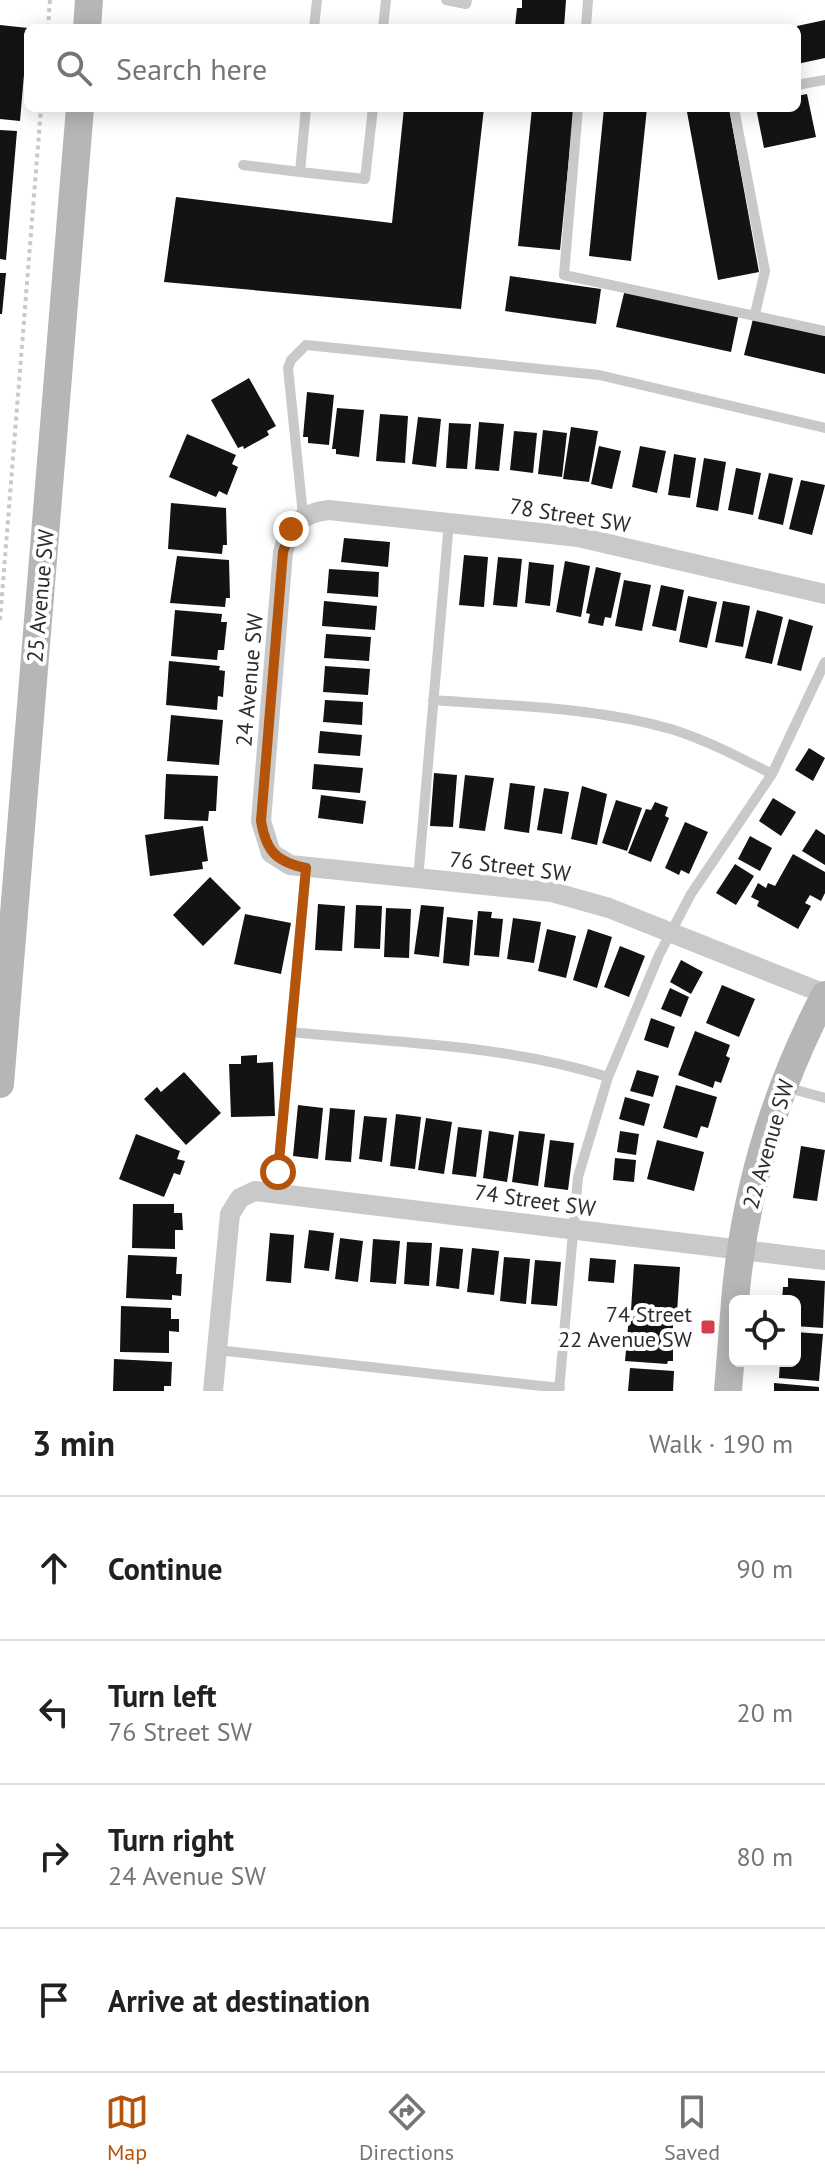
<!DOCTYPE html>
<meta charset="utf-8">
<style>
body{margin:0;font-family:"PT Sans",sans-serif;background:#f6f6f6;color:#202124}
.controls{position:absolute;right:24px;bottom:24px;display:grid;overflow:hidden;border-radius:12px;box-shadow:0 4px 20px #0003}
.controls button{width:72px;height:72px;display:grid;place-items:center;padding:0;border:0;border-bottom:2px solid #e0e0e0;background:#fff;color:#202124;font:40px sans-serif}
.stop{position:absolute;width:24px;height:24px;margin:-18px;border:6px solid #b45309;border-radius:50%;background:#fff}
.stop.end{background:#b45309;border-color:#fff;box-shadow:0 2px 8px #0008}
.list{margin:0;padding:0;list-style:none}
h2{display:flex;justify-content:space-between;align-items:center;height:104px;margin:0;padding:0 32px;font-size:34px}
h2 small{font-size:26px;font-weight:400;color:#757577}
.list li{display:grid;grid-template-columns:52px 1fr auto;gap:24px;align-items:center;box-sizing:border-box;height:144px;padding:0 32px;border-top:2px solid #e0e0e0}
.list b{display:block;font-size:30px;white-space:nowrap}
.list p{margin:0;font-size:26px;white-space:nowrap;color:#757577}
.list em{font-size:26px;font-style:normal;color:#757577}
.icon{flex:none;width:44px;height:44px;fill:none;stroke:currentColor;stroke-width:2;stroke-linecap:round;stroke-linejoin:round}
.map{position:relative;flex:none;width:825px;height:1391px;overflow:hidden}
.search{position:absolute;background:#fff;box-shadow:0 4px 20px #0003;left:24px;right:24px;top:24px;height:88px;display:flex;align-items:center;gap:20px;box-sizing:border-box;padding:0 28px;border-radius:12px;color:#757577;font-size:30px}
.sheet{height:680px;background:#fff}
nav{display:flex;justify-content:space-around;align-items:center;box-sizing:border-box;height:112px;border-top:2px solid #e0e0e0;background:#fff;font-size:22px;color:#757577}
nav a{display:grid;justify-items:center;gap:4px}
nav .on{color:#b45309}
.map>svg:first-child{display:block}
.building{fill:#131313}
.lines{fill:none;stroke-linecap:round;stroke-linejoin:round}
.path{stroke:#c9c9c9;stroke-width:4;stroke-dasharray:4 4;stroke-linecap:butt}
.lane{stroke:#c9c9c9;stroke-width:10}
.street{stroke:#c9c9c9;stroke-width:20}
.secondary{stroke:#b6b6b6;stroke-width:28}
.route{stroke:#b45309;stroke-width:10}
.poi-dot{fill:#d33f4a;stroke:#fff;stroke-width:3}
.labels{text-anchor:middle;stroke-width:8;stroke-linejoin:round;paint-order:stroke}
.street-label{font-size:22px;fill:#2c2c2c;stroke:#fff}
.poi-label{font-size:22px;fill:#2c2c2c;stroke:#fff;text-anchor:end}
</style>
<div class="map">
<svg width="825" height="1391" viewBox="0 0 825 1391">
<rect width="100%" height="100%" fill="#fff"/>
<!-- building -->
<path class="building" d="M522 0H566L564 28 515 26 517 8H522Z
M825 20V58L797 64V26Z
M0 25 28 28 20 121 0 119Z
M807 94 816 137 764 148 756 108H797V96Z
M404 108H484L461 309 164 282 176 197 392 223Z
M532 108H574L560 250 518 246Z
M604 108H647L631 261 589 256Z
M707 108H729L759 272 718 280 687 112Z
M0 130 17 131 6 260 0 259Z
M0 273H6L2 314H0Z
M510 276 601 289 596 324 505 311Z
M625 289 739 313 731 352 616 327Z
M753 319 825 335V374L744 355Z
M249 378 276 426 267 431 269 435 244 449 243 446 238 448 211 400Z
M307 392 334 395 329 445 308 443V437H303Z
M337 408 364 410 359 457 336 454V449H332Z
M380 414 408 416 405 463 376 461Z
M418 417 441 419 436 467 412 464Z
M479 422 504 424 499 471 475 469Z
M449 423 471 424 467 469 446 468Z
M571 427 598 431 589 482 563 479Z
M543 430 567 433 562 477 538 474Z
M514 431 537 433 533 473 510 470Z
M187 434 236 455 232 464 238 467 227 495 219 491 216 497 169 477Z
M599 446 621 451 612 489 591 484Z
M640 446 666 451 657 493 632 487Z
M674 454 696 458 690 498 668 495Z
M704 458 726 462 718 511 696 507Z
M736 468 761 473 753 515 728 510Z
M769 473 793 478 783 525 758 519Z
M801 480 825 485 812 535 789 529Z
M171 503 226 508 227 545H223L222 554 168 549Z
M344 538 390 542 388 567 341 562Z
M464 555 488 557 484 607 459 605Z
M177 556 229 560 230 598H226L225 607 170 603Z
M498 557 522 559 517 607 493 605Z
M565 561 590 566 581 617 556 612Z
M529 562 554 565 550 606 525 603Z
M596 567 621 573 611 618 605 617 603 626 588 623 590 614 586 613Z
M329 569 379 572 378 597 327 593Z
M624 580 651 585 642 631 615 626Z
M661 585 684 590 676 631 652 626Z
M688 596 717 602 707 648 679 642Z
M324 601 377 606 375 630 322 626Z
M723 601 750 606 743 647 715 642Z
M175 610 222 614 221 622H227L224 650H218L217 660 171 656Z
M757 610 783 617 772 664 745 658Z
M789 619 813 626 801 671 777 665Z
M326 634 371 637 369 661 324 658Z
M169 661 220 666 219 670 225 671 223 697 218 696 217 710 166 705Z
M325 666 370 669 368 695 323 692Z
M325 700 363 702 362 725 323 722Z
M171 715 223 720 219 765 167 761Z
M320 731 362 735 360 756 318 753Z
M809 748 825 758 813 781 795 770Z
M314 764 363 768 360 793 312 789Z
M434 773 457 775 453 827 430 826Z
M166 774 218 776 216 811H209L208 821 164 819Z
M465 775 494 778 485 831 459 828Z
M510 783 535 786 529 833 504 829Z
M582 786 607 794 597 845 571 839Z
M544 788 569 792 562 834 537 830Z
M321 795 366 801 363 824 318 818Z
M773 798 796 812 781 836 759 821Z
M616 800 642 808 627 851 602 843Z
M655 802 668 807 665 816 669 818 651 862 628 853 646 809 651 810Z
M685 822 708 832 689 874 681 870 679 875 665 868Z
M203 826 208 861 202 862 203 869 150 876 145 835Z
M816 829 825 835V865L802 851Z
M750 836 772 848 760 871 738 859Z
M793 854 825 872V893L821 901 810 895 805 903 811 906 798 929 757 906 759 901 751 897 758 883 766 888 768 883 775 886Z
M735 864 754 876 736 905 716 893Z
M210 877 241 908 203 946 173 915Z
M318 904 345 906 342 951 315 950Z
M356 905 382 906 380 949 354 948Z
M421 905 444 907 439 957 414 954Z
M386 908 411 909 409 958 384 957Z
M478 911 492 912 491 918 503 919 499 957 474 955Z
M245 914 291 923 281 974 234 964Z
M447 917 473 920 469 966 443 963Z
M513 918 541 922 534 963 507 959Z
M547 929 576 936 566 978 538 971Z
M588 929 612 937 597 988 573 980Z
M620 946 645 956 629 997 604 987Z
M681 960 703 972 691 994 670 982Z
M722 985 755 999 739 1037 706 1023Z
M670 988 689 997 681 1017 661 1009Z
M651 1018 675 1027 668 1048 644 1040Z
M695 1031 730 1045 726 1056 730 1058 721 1083 715 1081 713 1088 678 1075Z
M257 1055V1063L273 1062 275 1116 231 1117 229 1064H241V1056Z
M637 1070 659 1076 653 1097 630 1091Z
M184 1072 221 1113 186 1145 144 1099 157 1087 161 1092Z
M676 1085 717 1097 708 1128 701 1126 697 1138 663 1128Z
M625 1097 650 1104 644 1126 619 1119Z
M298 1105 323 1108 318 1159 293 1156Z
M330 1108 355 1110 351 1162 325 1160Z
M396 1114 421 1117 415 1169 390 1166Z
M364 1116 387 1118 382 1162 359 1159Z
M426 1118 452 1122 444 1174 418 1170Z
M458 1127 482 1130 476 1177 452 1174Z
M489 1131 514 1135 507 1182 483 1178Z
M519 1131 545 1134 538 1186 512 1182Z
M620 1131 639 1134 636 1155 617 1152Z
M136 1134 180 1151 177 1159 185 1161 180 1175 174 1173 164 1197 119 1179Z
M550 1140 574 1143 568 1190 544 1187Z
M657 1140 704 1152 694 1191 647 1179Z
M801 1146 825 1150 817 1201 793 1198Z
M615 1158 636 1160 634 1182 613 1180Z
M133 1204H174V1213H182L183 1230H175V1249L132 1248Z
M309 1230 334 1233 329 1271 304 1268Z
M270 1233 294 1235 291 1283 266 1281Z
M340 1238 363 1241 358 1282 335 1279Z
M373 1239 400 1241 396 1284 370 1282Z
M407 1242 432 1243 429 1286 404 1284Z
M440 1247 463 1249 459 1289 436 1286Z
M472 1248 499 1251 494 1295 467 1292Z
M128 1255 177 1257 176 1274H182L181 1296 172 1295V1300L126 1298Z
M504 1257 530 1259 526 1304 500 1301Z
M590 1258 616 1260 614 1283 588 1281Z
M535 1260 561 1262 557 1306 531 1304Z
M634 1264 680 1267 677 1313 631 1310Z
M788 1278 825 1281 823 1328 795 1326V1301H782L783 1287H788Z
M121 1306 171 1308V1319H179V1332L169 1331V1353L120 1352Z
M629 1316 673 1319V1361H668L667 1364 625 1361Z
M795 1332 823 1334 819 1381 779 1378 780 1361H795Z
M114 1359 172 1362 171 1386H164V1391H113Z
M630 1368 674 1371 673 1391H628Z
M774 1383 819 1387V1391H774Z"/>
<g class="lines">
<!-- path -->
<path class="path" d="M48 28 50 0
M0 620 41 108"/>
<!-- lane -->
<path class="lane" d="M446 0 466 4 467 0
M314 28 317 0
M383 28 386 0
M586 28 588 0
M797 85 825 80
M306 108 300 172 365 179 373 108
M578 108 564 275 825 331
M734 108 765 271 755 314
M243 165 300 172
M303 515 288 368 291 360 306 345 599 375 825 428
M433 700C512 706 594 707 671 729 706 740 739 757 772 774
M418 879 449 522
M292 1032C397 1043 507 1045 608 1077
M785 1087 825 1098
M276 1193 306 868
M217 1350 560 1388
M559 1391 578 1177 608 1077 659 955 691 894 772 774 825 662"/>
<!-- street -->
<path class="street" d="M825 594 578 537 329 510C300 513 290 526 283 552L261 821 271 853 290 865 552 892 609 908 825 994
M213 1391 230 1214 240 1198 255 1191 825 1260"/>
<!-- secondary -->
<path class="secondary" d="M87 28 89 0
M0 1084 80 108
M735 1301C744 1194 775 1090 825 995
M728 1391 735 1302"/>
</g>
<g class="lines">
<!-- route -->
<path class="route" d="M278 1172 306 868C276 862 266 851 261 821L283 552 291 529"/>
</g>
<!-- markers -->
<rect class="poi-dot" x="700" y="1319" width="16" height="16" rx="4"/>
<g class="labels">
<!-- street labels -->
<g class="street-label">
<text transform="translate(570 515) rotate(9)" y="8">78 Street SW</text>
<text transform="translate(40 596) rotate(-85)" y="8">25 Avenue SW</text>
<text transform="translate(249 680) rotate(-85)" y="8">24 Avenue SW</text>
<text transform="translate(510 866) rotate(7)" y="8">76 Street SW</text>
<text transform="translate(768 1144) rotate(-74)" y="8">22 Avenue SW</text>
<text transform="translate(535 1200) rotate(8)" y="8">74 Street SW</text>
</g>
<!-- poi labels -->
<g class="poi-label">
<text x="692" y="1322">74 Street<tspan x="692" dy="25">22 Avenue SW</tspan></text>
</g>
</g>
</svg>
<div class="controls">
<button><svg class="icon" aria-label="locate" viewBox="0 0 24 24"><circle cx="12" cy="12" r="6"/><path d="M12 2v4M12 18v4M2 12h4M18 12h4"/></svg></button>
</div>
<div class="stop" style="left:278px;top:1172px"></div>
<div class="stop end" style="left:291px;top:529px"></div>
<div class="search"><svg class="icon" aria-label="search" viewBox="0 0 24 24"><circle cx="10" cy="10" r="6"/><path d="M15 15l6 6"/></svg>Search here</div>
</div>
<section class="sheet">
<h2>3 min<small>Walk · 190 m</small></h2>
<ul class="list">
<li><svg class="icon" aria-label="ahead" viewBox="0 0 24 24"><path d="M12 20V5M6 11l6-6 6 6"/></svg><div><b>Continue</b></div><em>90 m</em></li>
<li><svg class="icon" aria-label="left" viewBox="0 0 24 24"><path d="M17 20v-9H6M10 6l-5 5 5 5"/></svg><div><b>Turn left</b><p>76 Street SW</p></div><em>20 m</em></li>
<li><svg class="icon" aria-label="right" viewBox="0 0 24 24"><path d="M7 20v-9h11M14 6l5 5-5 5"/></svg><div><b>Turn right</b><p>24 Avenue SW</p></div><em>80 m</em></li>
<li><svg class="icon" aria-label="arrive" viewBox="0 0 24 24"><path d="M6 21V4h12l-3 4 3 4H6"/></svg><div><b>Arrive at destination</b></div></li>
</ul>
</section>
<nav>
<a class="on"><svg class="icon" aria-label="map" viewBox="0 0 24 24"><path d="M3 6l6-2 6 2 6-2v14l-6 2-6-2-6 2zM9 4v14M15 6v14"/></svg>Map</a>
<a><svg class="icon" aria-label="directions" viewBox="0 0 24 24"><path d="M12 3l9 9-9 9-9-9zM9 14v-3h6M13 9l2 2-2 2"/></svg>Directions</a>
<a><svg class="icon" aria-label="saved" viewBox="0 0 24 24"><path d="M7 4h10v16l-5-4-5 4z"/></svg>Saved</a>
</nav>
